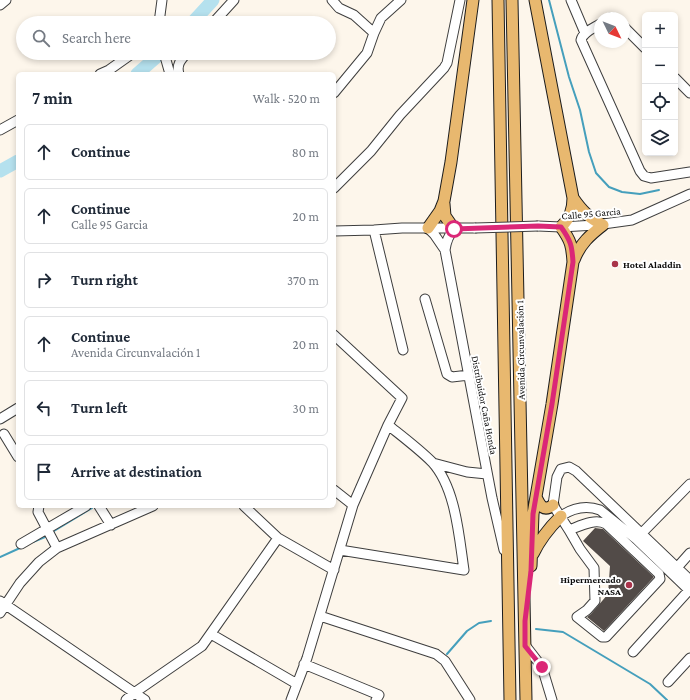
<!DOCTYPE html>
<meta charset="utf-8">
<style>
body{margin:0;font-family:"Crimson Pro",serif;background:#f2f2f3;color:#1f2937}
.controls{position:absolute;right:12px;top:12px;display:grid;overflow:hidden;border-radius:6px;box-shadow:0 2px 6px #0003}
.controls button{width:36px;height:36px;display:grid;place-items:center;padding:0;border:0;border-bottom:1px solid #e0e1e3;background:#fff;color:#1f2937;font:20px sans-serif}
.compass{position:absolute;left:594px;top:12px;width:36px;height:36px;border-radius:50%;background:#fff;box-shadow:0 2px 6px #0003;rotate:133deg}
.stop{position:absolute;width:12px;height:12px;margin:-9px;border:3px solid #db2777;border-radius:50%;background:#fff}
.stop.end{background:#db2777;border-color:#fff;box-shadow:0 1px 4px #0008}
.list{margin:0;padding:0;list-style:none}
h2{display:flex;justify-content:space-between;align-items:center;height:52px;margin:0;padding:0 16px;font-size:17px}
h2 small{font-size:13px;font-weight:400;color:#747a83}
.list li{display:grid;grid-template-columns:26px 1fr auto;gap:12px;align-items:center;box-sizing:border-box;height:56px;margin:0 8px 8px;padding:0 8px;border:1px solid #e0e1e3;border-radius:6px}
.list b{display:block;font-size:15px;white-space:nowrap}
.list p{margin:0;font-size:13px;white-space:nowrap;color:#747a83}
.list em{font-size:13px;font-style:normal;color:#747a83}
.icon{flex:none;width:22px;height:22px;fill:none;stroke:currentColor;stroke-width:2;stroke-linecap:round;stroke-linejoin:round}
.map{position:relative;flex:none;width:690px;height:700px;overflow:hidden}
.search{position:absolute;background:#fff;box-shadow:0 2px 6px #0003;left:16px;top:16px;width:320px;height:44px;display:flex;align-items:center;gap:10px;box-sizing:border-box;padding:0 14px;border-radius:22px;color:#747a83;font-size:15px}
.panel{position:absolute;background:#fff;box-shadow:0 2px 6px #0003;left:16px;top:72px;width:320px;height:436px;border-radius:6px}
.map>svg:first-child{display:block}
.lines{fill:none;stroke-linecap:round;stroke-linejoin:round}
.stream{stroke:#459fbc;stroke-width:2}
.river{stroke:#b5e1ee;stroke-width:13}
.building{fill:#524b48}
.minor-casing{stroke:#3e3e3e;stroke-width:11}
.major-casing{stroke:#1c1c1c;stroke-width:13}
.minor{stroke:#fff;stroke-width:9}
.major{stroke:#e8b86f;stroke-width:11}
.minor-bridge-casing{stroke:#3e3e3e;stroke-width:11;stroke-linecap:butt}
.minor-bridge{stroke:#fff;stroke-width:9}
.route{stroke:#db2777;stroke-width:5}
.poi-dot{fill:#a9344b;stroke:#fff;stroke-width:1.5}
.labels{text-anchor:middle;stroke-width:4;stroke-linejoin:round;paint-order:stroke}
.street-label{font-size:10px;fill:#0b0b0b;stroke:#fff}
.poi-label{font-size:10px;font-weight:bold;fill:#0b0b0b;stroke:#fff;text-anchor:start}
</style>
<div class="map">
<svg width="690" height="700" viewBox="0 0 690 700">
<rect width="100%" height="100%" fill="#fdf6eb"/>
<g class="lines">
<!-- stream -->
<path class="stream" d="M549 0 569 77 580 110 589 152 596 173 609 187 622 192 640 194 659 190
M54 531 92 508
M33 542 45 537
M0 557 20 548
M536 629 563 632 650 684 667 700
M447 654 467 631 479 623 491 621"/>
<!-- river -->
<path class="river" d="M192 23 213 0
M137 74 161 53
M0 171 18 161"/>
</g>
<!-- building -->
<path class="building" d="M595 528 603 529 654 577 604 631 587 617 591 614 608 594 610 566 583 541Z"/>
<g class="lines">
<!-- minor casing -->
<g class="minor-casing">
<path id="minor" d="M332 0 339 8 354 15 374 33
M571 0 585 33
M0 5 6 0
M610 18H613
M159 23 162 0
M213 23 234 0
M600 24C594 28 583 32 581 40L640 171 644 176 651 178 690 172
M624 27 645 48
M164 53 170 74
M100 74 109 70 133 53
M179 74C176 65 181 59 187 53
M675 78 690 93
M334 93 367 53 374 33 381 18 401 0
M0 130 18 120
M334 188 371 151 400 115 444 68 447 63 460 0
M538 226 561 227 596 225 632 220 690 194
M428 228 434 234 445 250
M454 229C448 236 446 242 445 250L492 498 504 550
M374 230 403 350
M334 231 374 230 402 228H475
M425 299 447 374 452 377 469 375
M0 419 18 408
M4 434 18 457
M433 463 467 472 487 474
M334 490 353 505
M39 506 38 512 57 548
M99 506 111 525
M244 506 278 538 334 570
M561 516C573 508 586 505 600 510L636 539 690 591
M569 530C580 526 595 518 606 524L659 574 660 579 606 637H602L577 617 587 610 595 601 594 568 580 549 569 530 553 505 557 477 561 469 569 467 576 471 690 580
M638 537 690 484
M21 544 86 506
M340 550 464 570C459 537 456 488 432 462 419 449 403 437 388 425
M674 571 690 553
M0 601 145 700
M0 613 20 583 39 562 57 548 153 506
M320 616 436 654 445 661 470 700
M211 634 297 684
M525 645 542 667 552 700
M633 652 690 589
M304 664 379 695 376 700
M668 682 690 658
M126 700 134 693 202 646 278 538
M291 700 307 658 353 505 388 425 402 398 334 335"/>
</g>
<!-- major casing -->
<g class="major-casing">
<path id="major" d="M498 0 510 700
M512 0 526 700
M573 198C582 211 588 217 603 225 590 235 580 244 574 260
M444 204 445 216 454 229
M428 228 440 211 444 201 451 162 473 0
M536 497C540 506 544 512 553 505
M533 554C540 539 549 528 561 516
M531 566 533 514 552 404 573 262C572 246 571 241 561 227 570 218 573 210 573 198L535 0"/>
</g>
<!-- minor -->
<use href="#minor" class="minor"/>
<!-- major -->
<use href="#major" class="major"/>
<!-- minor-bridge casing -->
<g class="minor-bridge-casing">
<path id="minor-bridge" d="M475 228 538 226"/>
</g>
<!-- minor-bridge -->
<use href="#minor-bridge" class="minor-bridge"/>
</g>
<g class="lines">
<!-- route -->
<path class="route" d="M454 229 538 226 561 227C571 241 572 246 573 262L552 404 533 514 531 571 525 621V646L542 667"/>
</g>
<!-- markers -->
<g class="poi-dot">
<circle cx="615" cy="264" r="4"/>
<circle cx="629" cy="585" r="4"/>
</g>
<g class="labels">
<!-- street labels -->
<g class="street-label">
<text transform="translate(591 213) rotate(-5)" y="4">Calle 95 Garcia</text>
<text transform="translate(520 350) rotate(-91)" y="4">Avenida Circunvalación 1</text>
<text transform="translate(485 405) rotate(79)" y="4">Distribuidor Caña Honda</text>
</g>
<!-- poi labels -->
<g class="poi-label">
<text x="623" y="268">Hotel Aladdin</text>
<text x="621" y="583" text-anchor="end">Hipermercado<tspan x="621" dy="12">NASA</tspan></text>
</g>
</g>
</svg>
<div class="controls">
<button>+</button>
<button>−</button>
<button><svg class="icon" aria-label="locate" viewBox="0 0 24 24"><circle cx="12" cy="12" r="6"/><path d="M12 2v4M12 18v4M2 12h4M18 12h4"/></svg></button>
<button><svg class="icon" aria-label="layers" viewBox="0 0 24 24"><path d="M12 4l9 5-9 5-9-5zM3 14l9 5 9-5"/></svg></button>
</div>
<svg class="compass" viewBox="-18 -18 36 36"><path d="M0-13l5 13h-10z" fill="#e53935"/><path d="M0 13l5-13h-10z" fill="#747a83"/></svg>
<div class="stop" style="left:454px;top:229px"></div>
<div class="stop end" style="left:542px;top:667px"></div>
<div class="search"><svg class="icon" aria-label="search" viewBox="0 0 24 24"><circle cx="10" cy="10" r="6"/><path d="M15 15l6 6"/></svg>Search here</div>
<section class="panel">
<h2>7 min<small>Walk · 520 m</small></h2>
<ul class="list">
<li><svg class="icon" aria-label="ahead" viewBox="0 0 24 24"><path d="M12 20V5M6 11l6-6 6 6"/></svg><div><b>Continue</b></div><em>80 m</em></li>
<li><svg class="icon" aria-label="ahead" viewBox="0 0 24 24"><path d="M12 20V5M6 11l6-6 6 6"/></svg><div><b>Continue</b><p>Calle 95 Garcia</p></div><em>20 m</em></li>
<li><svg class="icon" aria-label="right" viewBox="0 0 24 24"><path d="M7 20v-9h11M14 6l5 5-5 5"/></svg><div><b>Turn right</b></div><em>370 m</em></li>
<li><svg class="icon" aria-label="ahead" viewBox="0 0 24 24"><path d="M12 20V5M6 11l6-6 6 6"/></svg><div><b>Continue</b><p>Avenida Circunvalación 1</p></div><em>20 m</em></li>
<li><svg class="icon" aria-label="left" viewBox="0 0 24 24"><path d="M17 20v-9H6M10 6l-5 5 5 5"/></svg><div><b>Turn left</b></div><em>30 m</em></li>
<li><svg class="icon" aria-label="arrive" viewBox="0 0 24 24"><path d="M6 21V4h12l-3 4 3 4H6"/></svg><div><b>Arrive at destination</b></div></li>
</ul>
</section>
</div>
